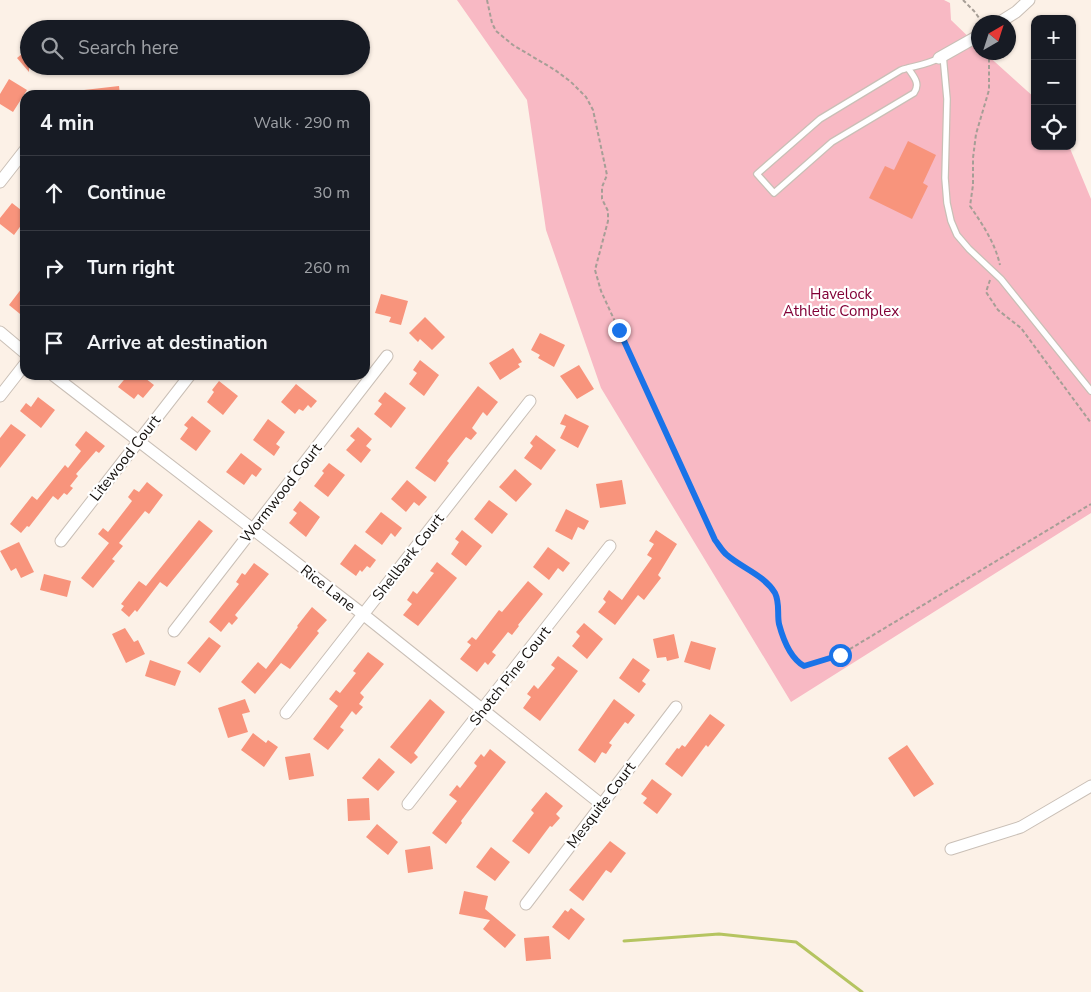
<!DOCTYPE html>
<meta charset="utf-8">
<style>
body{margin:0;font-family:"Nunito Sans",sans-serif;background:#20242c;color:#f1f3f6}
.controls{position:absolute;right:15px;top:15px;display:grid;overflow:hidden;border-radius:10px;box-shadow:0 1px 4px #0004}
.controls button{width:45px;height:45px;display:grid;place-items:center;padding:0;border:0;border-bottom:1px solid #363941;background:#171b24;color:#f1f3f6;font:25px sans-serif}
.compass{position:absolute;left:971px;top:15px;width:45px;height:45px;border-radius:50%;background:#171b24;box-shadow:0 1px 4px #0004;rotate:39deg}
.stop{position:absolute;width:15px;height:15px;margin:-11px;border:4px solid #1a73e8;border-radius:50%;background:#fff}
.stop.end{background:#1a73e8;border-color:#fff;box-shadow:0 1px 5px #0008}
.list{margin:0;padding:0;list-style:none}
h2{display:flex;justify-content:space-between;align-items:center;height:65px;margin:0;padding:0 20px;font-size:21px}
h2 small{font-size:16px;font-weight:400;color:#9ea1a6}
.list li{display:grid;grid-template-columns:32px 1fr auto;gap:15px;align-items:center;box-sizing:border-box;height:75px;padding:0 20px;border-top:1px solid #363941}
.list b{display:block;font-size:19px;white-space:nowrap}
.list em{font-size:16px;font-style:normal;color:#9ea1a6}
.icon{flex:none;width:28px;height:28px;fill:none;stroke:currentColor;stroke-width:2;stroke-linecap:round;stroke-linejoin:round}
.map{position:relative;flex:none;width:1091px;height:992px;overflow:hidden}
.search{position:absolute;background:#171b24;box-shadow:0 1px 4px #0004;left:20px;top:20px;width:350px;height:55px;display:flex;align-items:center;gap:12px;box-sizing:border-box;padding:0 18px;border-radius:28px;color:#9ea1a6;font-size:19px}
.panel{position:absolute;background:#171b24;box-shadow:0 1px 4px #0004;left:20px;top:90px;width:350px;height:290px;border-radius:15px}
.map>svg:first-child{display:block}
.green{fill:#f8b9c4}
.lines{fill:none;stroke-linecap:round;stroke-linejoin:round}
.stream{stroke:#b5c460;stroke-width:3}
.building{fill:#f8947c}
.service-casing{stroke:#c9bfb6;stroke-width:8}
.minor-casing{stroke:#c9bfb6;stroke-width:13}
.path{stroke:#a69e96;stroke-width:2;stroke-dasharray:4 2.5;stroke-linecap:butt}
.service{stroke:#fff;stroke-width:5.5}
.minor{stroke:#fff;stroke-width:11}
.route{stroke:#1a73e8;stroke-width:6}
.labels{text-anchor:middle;stroke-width:4.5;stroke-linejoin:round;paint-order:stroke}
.park-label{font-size:15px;fill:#810036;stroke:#fff}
.street-label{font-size:15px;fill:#14100d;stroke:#fff}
</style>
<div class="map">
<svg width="1091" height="992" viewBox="0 0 1091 992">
<rect width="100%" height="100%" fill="#fcf1e7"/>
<!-- green -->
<path class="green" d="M457 0H944L950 3 951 20 978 46V52L985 53 1035 98V146H1069L1091 199V513L791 702 601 388 546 230 527 100Z"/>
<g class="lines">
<!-- stream -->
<path class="stream" d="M624 941 719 934 796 942 862 992"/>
</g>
<!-- building -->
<path class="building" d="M29 48V72L17 58Z
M9 79 27 90 13 112 0 104V94Z
M119 86 120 95H85L84 90Z
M908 141 936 155 923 183 928 186 912 219 869 198 885 166 894 170Z
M12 203 25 213V220L14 235 0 224V218Z
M25 284V318L9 305Z
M381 294 408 301 401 325 389 322 391 317 375 313Z
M425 317 445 337 432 350 420 339 418 342 409 333Z
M540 333 565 345 554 367 538 358 540 355 531 350Z
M513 348 522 362 518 364 520 367 500 380 489 363Z
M420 360 439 375 424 396 409 384 417 373 413 370Z
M579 365 594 389 577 399 560 376Z
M128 375H141L154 385 143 398 138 394 134 399 118 387Z
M219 381 238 396 223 415 207 402 214 392 212 390Z
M296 384 317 401 311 408 308 405 303 411 299 409 295 414 281 402Z
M478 386 498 402 487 416 483 412 472 428 477 433 471 440 466 437 447 461 449 463 435 482 415 468Z
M385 392 406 408 391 428 374 414 382 404 378 401Z
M38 397 55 410 41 428 20 411 26 403 31 407Z
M565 414 589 426 578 448 560 438 566 426 560 424Z
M192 416 211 431 196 451 180 439 188 428 184 425Z
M268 419 285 432 276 444 280 447 274 456 253 440Z
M11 424 26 435 0 468V438Z
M358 427 372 439 366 446 371 450 361 463 346 450 355 440 350 436Z
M86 431 105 446 99 453 96 451 76 474 78 476 70 486 73 488 67 495 64 493 58 500 53 496 29 527 27 526 21 533 10 524 32 496 37 500 65 465 68 468 81 451 75 445Z
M536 435 556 450 541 470 524 458 533 446 530 443Z
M241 453 262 469 256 477 252 474 244 485 226 472Z
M329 463 345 475 328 497 314 486 324 473 322 471Z
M515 469 532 484 516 502 499 487Z
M407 480 427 497 419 506 414 502 406 512 391 499Z
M622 480 626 504 600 508 596 484Z
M147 482 163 495 149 514 145 511 119 543 123 546 112 559 115 561 93 588 81 578 109 543 98 534 103 528 108 532 132 501 128 497 134 489 139 492Z
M489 500 508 514 492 534 474 519Z
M300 501 320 517 306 537 289 523 297 513 293 510Z
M566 509 589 521 584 530 578 527 572 540 555 531Z
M381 512 402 528 395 537 391 533 382 545 365 532Z
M199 520 213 531 167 587 160 582 137 612 135 610 129 617 121 610 124 606 121 604 139 581 146 586Z
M462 530 482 546 466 566 451 554 459 542 455 539Z
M656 530 677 544 658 575 661 578 644 600 638 595 615 625 598 612 606 602 603 599 609 590 622 600 652 558 647 555 654 544 649 541Z
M19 542 34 572 21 578 16 568 11 571 0 551Z
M355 544 376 560 370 568 367 566 362 572 360 570 356 576 340 564Z
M548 547 570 563 563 572 558 568 549 580 533 567Z
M437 562 457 578 418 626 403 615 412 604 407 600 413 591 417 594 434 573 430 571Z
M254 563 269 574 235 615 238 618 232 625 229 622 221 632 209 622 239 584 236 582 242 573 245 575Z
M44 574 71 581 67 597 40 590Z
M528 581 543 594 518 625 519 626 512 635 508 632 492 652 496 655 488 665 485 662 477 672 460 659 471 645 467 642 472 637 476 640 499 610 502 612Z
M312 607 327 620 317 631 319 633 290 669 281 663 255 694 241 682 258 662 266 669 298 627 297 626Z
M584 623 603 639 587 659 572 646 580 636 576 632Z
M125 628 134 642 138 640 145 654 126 663 112 634Z
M674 634 679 658 667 661 666 657 657 658 653 639Z
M209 637 221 646 200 673 187 663Z
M691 641 716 648 710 670 684 662Z
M368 652 384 664 360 693 364 697 359 704 363 707 356 715 352 711 340 727 344 730 328 750 313 739 338 706 329 699 336 690 340 693 356 673 353 671Z
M558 656 578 671 540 721 523 708 531 697 527 694 534 685 538 689 555 668 551 665Z
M633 658 650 670 642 681 646 684 639 693 619 678Z
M150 660 181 671 175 686 145 676Z
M245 699 250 712 242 714 248 732 228 738 218 708Z
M430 699 445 712 414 753 418 757 411 764 390 747Z
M614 699 635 715 628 724 625 722 609 743 612 745 606 754 602 752 595 763 578 750Z
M710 714 725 725 708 747 706 745 682 777 665 764 677 748 679 749 682 745 685 747Z
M253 733 266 743 268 740 278 747 264 767 241 750Z
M907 745 934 784 914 797 888 758Z
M490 749 506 762 461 821 462 823 446 844 432 833 457 801 449 795 457 785 460 788 477 766 474 763 481 754 484 757Z
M310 753 314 776 289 780 285 757Z
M379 758 395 772 378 791 362 778Z
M652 779 672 794 657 814 643 803 647 798 641 794Z
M546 792 563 806 556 814 560 818 552 827 550 826 529 854 512 841 534 813 531 810Z
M369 798 370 820 348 821 347 799Z
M377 824 398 842 388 855 366 837Z
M610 841 626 853 611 873 606 870 583 901 569 890Z
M430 846 433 869 408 873 405 850Z
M491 847 510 862 495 881 476 867Z
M464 891 488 896 485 909 516 935 505 948 483 929 490 920 459 914Z
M571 908 585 919 569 940 552 927 565 910 568 912Z
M549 936 551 959 526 961 524 938Z"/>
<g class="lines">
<!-- service casing -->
<g class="service-casing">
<path id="service" d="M943 55 947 99 945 178 947 203 951 221 957 235 969 249 1001 279 1091 391
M908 68C913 76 921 83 914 93L832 142 774 193 757 174 820 119 901 70C913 66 927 65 939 58"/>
</g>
<!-- minor casing -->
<g class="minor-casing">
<path id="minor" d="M1000 22 1016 12 1029 0
M939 58 978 36
M0 182 25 150
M0 332 25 353
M53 375 364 615 601 804
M0 396 25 364
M61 541 190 375
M174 631 387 356
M286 713 530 401
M408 804 610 546
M951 849 1021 827 1091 786
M526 904 676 707"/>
</g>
<!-- path -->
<path class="path" d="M487 0 492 23 496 31 513 45 555 70 571 82 586 97 593 110 607 175 602 187V199L608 211V221L595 270 601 291 715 540C719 545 722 551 727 555 742 568 764 575 775 593 780 603 777 614 779 624 783 639 790 658 804 666L840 655 1091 504
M963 0 974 11 982 22
M989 52V90L976 134 973 158V185L970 206C983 225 995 243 1000 265
M990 280 986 292 998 310 1021 328 1091 423"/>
<!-- service -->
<use href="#service" class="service"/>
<!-- minor -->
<use href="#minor" class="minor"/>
</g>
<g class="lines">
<!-- route -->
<path class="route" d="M619 330 715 540C719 545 722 551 727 555 742 568 764 575 775 593 780 603 777 614 779 624 783 639 790 658 804 666L840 655"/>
</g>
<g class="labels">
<!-- park labels -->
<g class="park-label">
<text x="841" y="299">Havelock<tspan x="841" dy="17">Athletic Complex</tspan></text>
</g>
<!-- street labels -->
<g class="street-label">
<text transform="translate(125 458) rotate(-52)" y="5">Litewood Court</text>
<text transform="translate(281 493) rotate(-52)" y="5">Wormwood Court</text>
<text transform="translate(408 557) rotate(-52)" y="5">Shellbark Court</text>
<text transform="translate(328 588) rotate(38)" y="5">Rice Lane</text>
<text transform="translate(510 676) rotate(-52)" y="5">Shotch Pine Court</text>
<text transform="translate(601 805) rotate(-53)" y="5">Mesquite Court</text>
</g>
</g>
</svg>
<div class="controls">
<button>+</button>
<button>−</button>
<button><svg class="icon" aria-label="locate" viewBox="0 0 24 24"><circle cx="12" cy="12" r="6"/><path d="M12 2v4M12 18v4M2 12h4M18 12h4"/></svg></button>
</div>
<svg class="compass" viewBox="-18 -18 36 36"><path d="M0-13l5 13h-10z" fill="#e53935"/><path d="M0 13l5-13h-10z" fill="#9ea1a6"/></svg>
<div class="stop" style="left:840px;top:655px"></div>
<div class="stop end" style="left:619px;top:330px"></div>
<div class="search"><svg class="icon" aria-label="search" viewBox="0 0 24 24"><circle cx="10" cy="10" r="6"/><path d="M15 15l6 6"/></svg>Search here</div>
<section class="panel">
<h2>4 min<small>Walk · 290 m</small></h2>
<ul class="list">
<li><svg class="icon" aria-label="ahead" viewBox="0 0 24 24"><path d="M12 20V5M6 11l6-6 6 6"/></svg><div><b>Continue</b></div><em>30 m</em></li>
<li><svg class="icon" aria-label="right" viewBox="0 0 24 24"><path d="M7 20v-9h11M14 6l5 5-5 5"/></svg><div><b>Turn right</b></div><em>260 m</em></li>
<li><svg class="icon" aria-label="arrive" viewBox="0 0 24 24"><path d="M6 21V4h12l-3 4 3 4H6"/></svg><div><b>Arrive at destination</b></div></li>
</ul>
</section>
</div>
